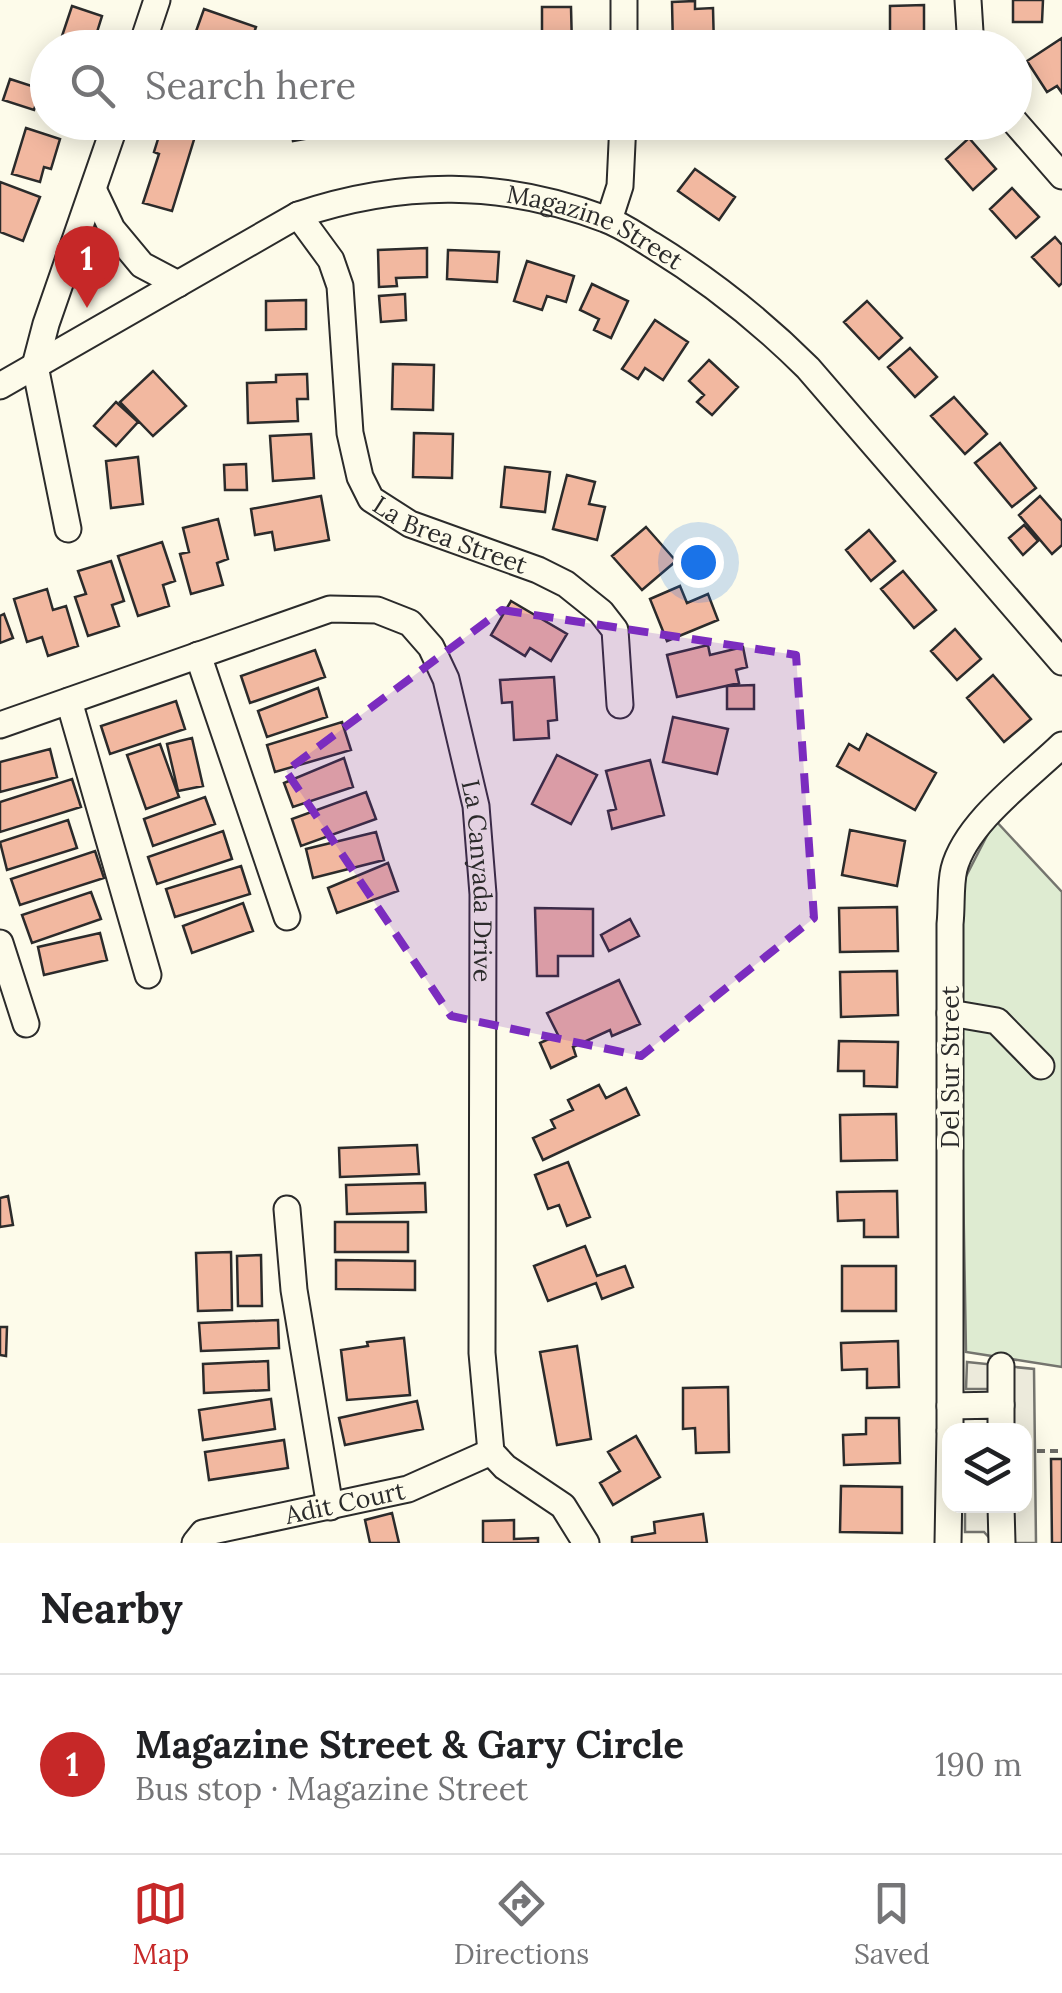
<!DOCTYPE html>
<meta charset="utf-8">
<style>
body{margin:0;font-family:Lora,serif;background:#f6f6f6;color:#202124}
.controls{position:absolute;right:30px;bottom:30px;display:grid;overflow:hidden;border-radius:20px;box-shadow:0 5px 25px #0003}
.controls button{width:90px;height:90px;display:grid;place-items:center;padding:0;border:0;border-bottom:2px solid #e0e0e0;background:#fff;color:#202124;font:50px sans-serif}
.you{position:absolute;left:698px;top:562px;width:35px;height:35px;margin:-25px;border:8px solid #fff;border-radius:50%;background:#1a73e8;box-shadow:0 0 0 15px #1a73e833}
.badge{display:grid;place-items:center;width:65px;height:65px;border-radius:50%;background:#c62828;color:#fff;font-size:32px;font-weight:700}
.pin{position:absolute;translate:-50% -82px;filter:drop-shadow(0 2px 5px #0008)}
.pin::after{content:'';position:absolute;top:52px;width:35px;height:30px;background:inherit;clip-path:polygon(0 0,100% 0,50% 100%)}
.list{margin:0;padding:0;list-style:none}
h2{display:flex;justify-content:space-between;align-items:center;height:130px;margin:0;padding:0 40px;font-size:42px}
h2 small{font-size:32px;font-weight:400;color:#757577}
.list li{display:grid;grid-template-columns:65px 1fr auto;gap:30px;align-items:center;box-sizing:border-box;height:180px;padding:0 40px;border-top:2px solid #e0e0e0}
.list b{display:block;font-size:38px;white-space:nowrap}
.list p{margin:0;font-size:32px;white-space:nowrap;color:#757577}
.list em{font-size:32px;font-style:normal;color:#757577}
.icon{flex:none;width:55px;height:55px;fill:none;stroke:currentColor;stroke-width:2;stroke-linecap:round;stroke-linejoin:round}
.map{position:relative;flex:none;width:1062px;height:1543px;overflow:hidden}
.search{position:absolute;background:#fff;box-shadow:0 5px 25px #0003;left:30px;right:30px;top:30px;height:110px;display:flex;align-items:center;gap:25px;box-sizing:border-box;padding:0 35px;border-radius:55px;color:#757577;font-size:38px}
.sheet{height:310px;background:#fff}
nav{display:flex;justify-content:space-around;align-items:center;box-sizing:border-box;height:140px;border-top:2px solid #e0e0e0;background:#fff;font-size:28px;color:#757577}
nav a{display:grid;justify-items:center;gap:5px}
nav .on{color:#c62828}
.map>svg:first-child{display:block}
.green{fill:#deebd1;stroke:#74746e;stroke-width:2.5}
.parking{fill:#eceadb;stroke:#74746e;stroke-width:2.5}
.building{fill:#f2b8a0;stroke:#2b2b2b;stroke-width:2.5}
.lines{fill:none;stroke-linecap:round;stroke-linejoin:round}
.minor-casing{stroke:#2b2b2b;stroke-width:29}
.path{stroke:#6a6964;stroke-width:4;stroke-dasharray:8 5;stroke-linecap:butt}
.minor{stroke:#fdfbea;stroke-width:25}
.marked{fill:#7b2cbf;fill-opacity:0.2;stroke:#7b2cbf;stroke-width:8;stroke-dasharray:20 12;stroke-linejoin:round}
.labels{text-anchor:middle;stroke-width:8;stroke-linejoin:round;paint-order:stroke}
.street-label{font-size:25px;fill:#2b2b2b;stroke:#fdfbea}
</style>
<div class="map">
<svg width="1062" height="1543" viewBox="0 0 1062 1543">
<rect width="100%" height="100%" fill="#fdfbea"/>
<!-- green -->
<path class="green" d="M995 820 1062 892V1367L966 1352 958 892Z"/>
<!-- parking -->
<path class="parking" d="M967 1362 1034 1369 1036 1543H994L984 1532H965V1506H1024V1430H965H992V1389H966Z"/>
<!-- building -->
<path class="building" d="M1013 0H1043L1042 22H1013Z
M695 1V9L713 8 714 48H673L672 2Z
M924 5V45H890V6Z
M72 6 102 16 92 48H58Z
M542 7H571L572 47H542Z
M204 9 256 27 249 48H190Z
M1062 38V93L1057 86 1047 92 1027 61Z
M48 77V111L36 107Z
M10 79 41 89 34 110 3 100Z
M290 122H342L344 132 293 141Z
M359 122H399V126L359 127Z
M506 122H571V126L506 128Z
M163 123 196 133 172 211 143 203 159 154 154 152Z
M26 128 60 139 51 169 44 167 40 182 12 174Z
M969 138 996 169 973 190 946 159Z
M695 169 735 197 719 220 678 191Z
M0 182 40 197 23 241 0 232Z
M1012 188 1039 217 1016 238 990 209Z
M1055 237 1062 245V283L1059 286 1032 257Z
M427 248V277L396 278 397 286 379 287 378 250Z
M448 250 499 252 497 282 447 279Z
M527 261 574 276 566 302 547 296 542 310 514 301Z
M592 284 628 301 611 338 594 330 599 319 580 310Z
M405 294 406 320 381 322 379 296Z
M306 300V329L266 330V301Z
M867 301 902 338 879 359 844 322Z
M655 320 688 342 663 380 645 368 638 379 622 369Z
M910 348 937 377 915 397 888 367Z
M709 360 738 387 712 415 697 402 704 395 689 381Z
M393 364 434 365 433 410 392 409Z
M153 371 186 406 153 436 120 402Z
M307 374 308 399H297L298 421 248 423 247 383 276 382V375Z
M954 397 987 434 965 454 931 416Z
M116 402 138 422 116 446 94 426Z
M414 433 453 434 452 478 413 477Z
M311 434 314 478 273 481 270 436Z
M1000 443 1036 488 1012 507 975 463Z
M138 457 143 504 111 508 106 461Z
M246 464 247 490H225L224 465Z
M505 467 550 472 545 512 501 507Z
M567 475 595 482 589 504 605 507 597 540 553 529Z
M321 496 329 540 275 550 272 532 255 535 251 509Z
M1040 496 1062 521V545L1052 554 1019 515Z
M218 519 228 559 217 563 223 585 191 594 180 554 189 552 183 528Z
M1024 525 1038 541 1023 555 1009 538Z
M646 527 676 561 642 590 612 556Z
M869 530 895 561 871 581 846 550Z
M162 542 175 581 163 585 169 606 138 616 118 556Z
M111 561 124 601 112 605 119 626 88 636 75 597 86 594 78 571Z
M903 571 936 610 914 628 881 589Z
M680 586 687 603 708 594 718 620 667 641 650 599Z
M47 589 53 610 66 606 78 646 48 656 42 637 27 642 14 599Z
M511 601 567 634 551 661 530 648 525 656 491 635Z
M4 614 13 638 0 643V616Z
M955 629 981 659 957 680 931 651Z
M708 645 710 655 743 647 747 667 736 670 739 683 677 697 667 655Z
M315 650 325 677 250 703 241 676Z
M993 675 1031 719 1004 742 967 698Z
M554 677 557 720 548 721 549 738 514 740 512 702 502 703 500 680Z
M754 685V709H727V686Z
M318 688 327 717 267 737 258 711Z
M176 701 185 729 110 754 101 726Z
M673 717 728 729 717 774 663 762Z
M342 722 351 750 275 772 267 745Z
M867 734 936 773 915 810 837 766 849 744 859 750Z
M192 738 203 786 178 791 167 744Z
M160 744 179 797 146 809 127 755Z
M50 749 57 777 0 792V762Z
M557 755 597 775 571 824 532 804Z
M344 758 353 787 293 807 284 783Z
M650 760 664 815 612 829 608 811 616 809 606 771Z
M72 779 81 807 0 832V802Z
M366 792 376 819 301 846 292 819Z
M205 797 215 824 153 846 144 819Z
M68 820 77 848 7 870 0 842Z
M850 830 905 841 897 886 842 875Z
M223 831 232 859 157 884 148 857Z
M376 832 384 860 313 878 306 849Z
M95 851 104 878 20 905 11 879Z
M388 863 398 891 337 913 328 888Z
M241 866 250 894 175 917 166 889Z
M91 892 101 919 32 943 22 915Z
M243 903 253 931 192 953 183 926Z
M897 907 898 951 840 952 839 908Z
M535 908 593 909V956H558V976H537Z
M630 919 639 936 609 951 601 935Z
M100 933 107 960 44 975 38 947Z
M897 971 898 1015 841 1017 840 972Z
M619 980 640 1024 612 1036 610 1030 573 1047 576 1056 551 1068 540 1043 558 1035 547 1013Z
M839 1041 898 1042 897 1087 864 1086V1071H838Z
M599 1085 606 1098 626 1088 639 1115 543 1160 533 1138 555 1128 551 1120 573 1110 568 1100Z
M896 1114 897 1160 841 1161 840 1115Z
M417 1145 419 1174 340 1177 339 1148Z
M568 1162 590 1217 567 1226 559 1205 548 1209 535 1175Z
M425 1183 426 1212 347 1214 346 1185Z
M897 1191 898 1237H864V1220L838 1221 837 1192Z
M8 1196 13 1225 0 1227V1198Z
M335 1222H408V1252H335Z
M585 1246 597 1276 625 1266 633 1287 602 1299 596 1283 548 1301 534 1266Z
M231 1252 232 1310 198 1311 196 1253Z
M261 1255 262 1306H238L237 1256Z
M336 1260 415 1261V1290L336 1289Z
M842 1266H896V1311H842Z
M278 1320 279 1348 201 1351 199 1323Z
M0 1327H7L6 1356 0 1355Z
M404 1338 410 1395 347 1400 341 1350 368 1346 367 1342Z
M898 1341 899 1387 867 1388V1369L842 1370 841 1343Z
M577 1346 591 1439 557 1445 540 1352Z
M268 1361 269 1390 204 1393 203 1364Z
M728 1387 729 1452 696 1453 695 1428 683 1429V1388Z
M271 1399 275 1429 203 1440 199 1410Z
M417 1401 423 1429 345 1445 339 1418Z
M866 1418H899L900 1463 844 1465 843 1435 866 1434Z
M636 1436 660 1477 613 1505 600 1483 620 1471 608 1452Z
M284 1440 288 1468 209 1480 205 1452Z
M1051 1459H1062V1543H1052Z
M841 1486 902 1487V1533L840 1532Z
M392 1513 399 1543H370L365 1520Z
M703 1514 707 1543H632V1537L655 1533 654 1522Z
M514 1520V1539L538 1538V1543H483V1521Z"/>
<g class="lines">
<!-- minor casing -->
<g class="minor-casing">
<g id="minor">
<path d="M968 0 971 48"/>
<path d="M141 48 157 0"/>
<path d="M624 48V0"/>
<path d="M1014 121 1062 176"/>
<path d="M94 191 112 229 142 265 178 284"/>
<path id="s1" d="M298 215 331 260 340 286 350 433 360 477 371 499 410 524 538 570 566 584 601 612 615 630 620 705"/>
<path d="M609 220 620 186 623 122"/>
<path id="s2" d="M0 386 298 215C402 180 502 180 605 219 622 225 637 236 652 245 709 280 761 321 808 368L1062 662"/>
<path d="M68 529 35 366 46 324 116 122"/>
<path d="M198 655 287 917"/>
<path d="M69 701 148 975"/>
<path id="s3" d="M0 725 330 609 377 610 410 623 431 647 446 679 476 806 483 894 482 1353 491 1452 505 1467 563 1506 586 1543"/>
<path d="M0 943 26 1024"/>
<path d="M950 1013 997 1021 1041 1066"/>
<path d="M287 1209 294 1290 330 1507"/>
<path d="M1001 1366V1405"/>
<path d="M950 1406 1001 1405V1430"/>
<path d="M950 1430V924C952 906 950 886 954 869 966 822 1028 778 1062 745"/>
<path d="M1001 1506 1002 1543"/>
<path id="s4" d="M195 1543 203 1533 408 1489 491 1452"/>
<path d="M948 1543 950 1432"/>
</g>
</g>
<!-- path -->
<path class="path" d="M1024 1451H1062"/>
<!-- minor -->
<use href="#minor" class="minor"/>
</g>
<!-- marked area -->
<path class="marked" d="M502 610 796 655 814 918 641 1056 451 1016 286 771Z"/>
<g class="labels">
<!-- street labels -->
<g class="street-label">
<text dy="9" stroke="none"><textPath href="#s2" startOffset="650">Magazine Street</textPath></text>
<text dy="9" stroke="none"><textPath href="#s1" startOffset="388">La Brea Street</textPath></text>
<text dy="9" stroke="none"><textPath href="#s3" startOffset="705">La Canyada Drive</textPath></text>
<text transform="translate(950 1067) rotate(-90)" y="9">Del Sur Street</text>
<text dy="9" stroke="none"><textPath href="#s4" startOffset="158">Adit Court</textPath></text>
</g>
</g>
</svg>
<div class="controls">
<button><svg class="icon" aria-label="layers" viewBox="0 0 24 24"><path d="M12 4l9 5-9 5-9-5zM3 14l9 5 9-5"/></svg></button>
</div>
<div class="you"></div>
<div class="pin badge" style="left:87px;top:308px">1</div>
<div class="search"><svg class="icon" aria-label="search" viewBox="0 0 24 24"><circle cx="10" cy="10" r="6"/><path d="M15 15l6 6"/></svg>Search here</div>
</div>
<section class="sheet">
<h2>Nearby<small></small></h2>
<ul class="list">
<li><span class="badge">1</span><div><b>Magazine Street &amp; Gary Circle</b><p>Bus stop · Magazine Street</p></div><em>190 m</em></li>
</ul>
</section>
<nav>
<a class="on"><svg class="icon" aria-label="map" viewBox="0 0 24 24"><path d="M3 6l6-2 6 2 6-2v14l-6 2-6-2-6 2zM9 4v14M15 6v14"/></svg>Map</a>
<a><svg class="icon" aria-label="directions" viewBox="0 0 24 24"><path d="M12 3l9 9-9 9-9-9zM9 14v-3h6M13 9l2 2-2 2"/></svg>Directions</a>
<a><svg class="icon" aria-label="saved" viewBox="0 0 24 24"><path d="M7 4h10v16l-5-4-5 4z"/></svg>Saved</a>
</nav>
